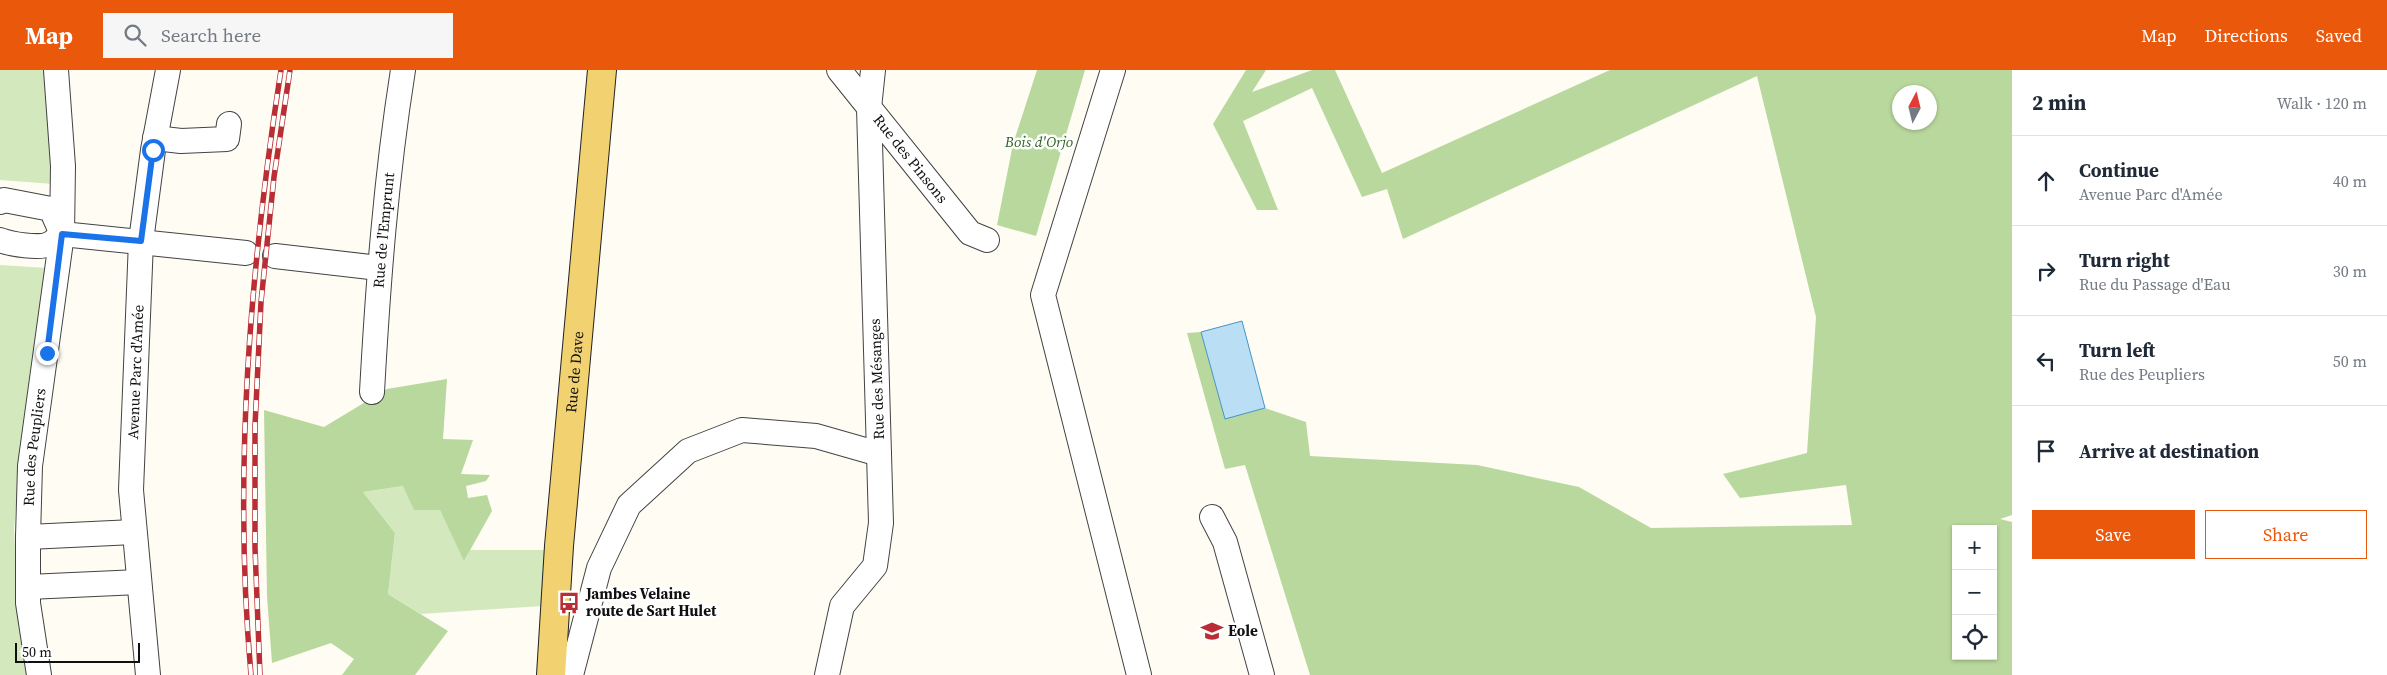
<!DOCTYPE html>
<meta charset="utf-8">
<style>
body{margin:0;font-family:"Source Serif 4",serif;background:#f6f6f7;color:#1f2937}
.controls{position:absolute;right:15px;bottom:15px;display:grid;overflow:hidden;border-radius:0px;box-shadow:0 1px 4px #0004}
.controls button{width:45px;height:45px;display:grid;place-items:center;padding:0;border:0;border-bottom:1px solid #e0e1e3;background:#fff;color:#1f2937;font:25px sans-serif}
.compass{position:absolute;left:1892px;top:15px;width:45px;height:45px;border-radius:50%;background:#fff;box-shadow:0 1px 4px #0004;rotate:7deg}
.scale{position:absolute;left:15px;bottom:12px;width:125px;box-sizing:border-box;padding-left:5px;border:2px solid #101010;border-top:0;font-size:14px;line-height:18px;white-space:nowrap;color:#101010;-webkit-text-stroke:4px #fff;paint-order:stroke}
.stop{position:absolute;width:15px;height:15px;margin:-11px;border:4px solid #1a73e8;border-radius:50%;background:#fff}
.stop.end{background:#1a73e8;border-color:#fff;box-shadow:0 1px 5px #0008}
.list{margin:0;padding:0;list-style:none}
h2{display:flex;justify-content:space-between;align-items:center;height:65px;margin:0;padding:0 20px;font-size:21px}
h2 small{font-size:16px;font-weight:400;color:#747a83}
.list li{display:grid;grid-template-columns:32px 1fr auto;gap:15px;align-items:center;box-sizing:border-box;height:90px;padding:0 20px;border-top:1px solid #e0e1e3}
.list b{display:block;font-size:19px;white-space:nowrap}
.list p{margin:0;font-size:16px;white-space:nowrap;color:#747a83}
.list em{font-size:16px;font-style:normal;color:#747a83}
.actions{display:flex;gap:10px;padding:15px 20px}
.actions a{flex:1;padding:11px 0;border:1px solid #ea580c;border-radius:0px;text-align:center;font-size:18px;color:#ea580c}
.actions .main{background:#ea580c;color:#fff}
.icon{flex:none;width:28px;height:28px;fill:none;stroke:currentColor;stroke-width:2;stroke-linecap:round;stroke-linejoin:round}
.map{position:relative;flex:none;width:2012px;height:605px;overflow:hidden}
header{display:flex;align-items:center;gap:30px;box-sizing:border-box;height:70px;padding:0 25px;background:#ea580c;color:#fff}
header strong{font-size:24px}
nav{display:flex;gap:28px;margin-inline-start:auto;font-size:18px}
.search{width:350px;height:45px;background:#f6f6f7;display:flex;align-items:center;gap:12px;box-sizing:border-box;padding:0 18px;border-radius:0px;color:#747a83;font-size:19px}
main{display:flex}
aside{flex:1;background:#fff}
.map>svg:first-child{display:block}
.green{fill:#d4e8bd}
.forest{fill:#b9d89d;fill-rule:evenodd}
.water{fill:#badff4;stroke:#4495c8}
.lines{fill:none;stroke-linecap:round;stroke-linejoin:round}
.minor-casing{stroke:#434343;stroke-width:26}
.major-casing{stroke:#212121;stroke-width:30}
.minor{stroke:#fff;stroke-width:24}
.major{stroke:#f2d170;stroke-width:28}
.rail-casing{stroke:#bb2d35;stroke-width:5.5}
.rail{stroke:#fff;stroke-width:4;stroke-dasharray:11;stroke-linecap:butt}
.route{stroke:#1a73e8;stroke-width:6}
.labels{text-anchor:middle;stroke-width:5;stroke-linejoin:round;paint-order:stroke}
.park-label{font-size:15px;font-style:italic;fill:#316622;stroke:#fff}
.street-label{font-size:15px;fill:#101010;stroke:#fff}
.poi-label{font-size:15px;font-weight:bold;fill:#101010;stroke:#fff;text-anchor:start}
</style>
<header>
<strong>Map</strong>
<div class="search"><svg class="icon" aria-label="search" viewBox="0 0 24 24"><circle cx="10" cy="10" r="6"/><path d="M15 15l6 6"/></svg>Search here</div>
<nav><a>Map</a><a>Directions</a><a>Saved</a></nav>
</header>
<main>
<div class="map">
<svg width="2012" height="605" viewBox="0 0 2012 605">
<rect width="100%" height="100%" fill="#fefcf3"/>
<!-- green -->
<path class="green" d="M0 0H47L53 114 0 110Z
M0 195 47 198 17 424 14 459 19 549 32 605H0Z
M403 416 440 440 465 490 470 480H546L542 536 421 544 388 524 395 463 363 422Z"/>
<!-- forest -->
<path class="forest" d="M1037 0H1085L1036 166 997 155 1013 74Z
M1246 0H1266L1252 22 1312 0H1335L1382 103 1610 0H2012V445L2000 449 2012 452V605H1310L1245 395 1225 399 1187 263 1201 262 1225 348 1265 338 1306 352 1310 386 1477 395 1579 417 1651 458 1852 455 1846 415 1740 428 1723 404 1807 383 1816 247 1757 6 1403 169 1387 119 1362 127 1312 18 1243 51 1278 140H1257L1213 54ZM1900 22H1930V52H1900ZM1956 459H1993V586H1956Z
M447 309 443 369 473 370 461 404 490 405 486 411 466 416 468 428 487 425 492 441 464 491 440 440H414L403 416 363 422 395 463 388 524 448 561 415 605H342L354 589 331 573 272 593 267 526 264 340 324 357 387 319Z"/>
<!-- water -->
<path class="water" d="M1242 251 1265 338 1225 349 1201 262Z"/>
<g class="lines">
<!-- minor casing -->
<g class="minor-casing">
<g id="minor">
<path id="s1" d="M839 0 970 163 987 170"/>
<path d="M1113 0 1043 225 1139 605"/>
<path d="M155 68 181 71 227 69 229 54"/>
<path d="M0 132 4 130 51 139 62 164"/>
<path d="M62 164 246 183"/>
<path d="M0 170C10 174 40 179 49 174 54 172 58 167 62 164"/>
<path d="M275 186 379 198"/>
<path id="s2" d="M372 322C378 214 386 107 403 0"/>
<path d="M1212 447 1225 472 1262 605"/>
<path d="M28 467 134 462"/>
<path d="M28 517 139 512"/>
<path id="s3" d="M39 605 28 533V467L30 396 62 164 63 96 56 0"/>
<path id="s4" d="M148 605 131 420 141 171 153 80 168 0"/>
<path d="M571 605 599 498 629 435 688 381 742 360 816 366 879 384"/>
<path d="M827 605 842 536 875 496 881 453 869 38 873 0"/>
</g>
</g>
<!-- major casing -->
<g class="major-casing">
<g id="major">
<path id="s5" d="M551 605 559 476 602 0"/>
</g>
</g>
<!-- minor -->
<use href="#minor" class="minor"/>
<!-- major -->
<use href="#major" class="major"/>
<!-- rail casing -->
<g class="rail-casing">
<path id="rail" d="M251 605C233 403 250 199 281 0
M260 605 255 478V356L261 232 274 107 290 0"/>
</g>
<!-- rail -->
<use href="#rail" class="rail"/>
</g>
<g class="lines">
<!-- route -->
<path class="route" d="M47 283 62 164 141 171 153 80"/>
</g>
<!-- icons -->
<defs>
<g id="bus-bare" transform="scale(1.725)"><path d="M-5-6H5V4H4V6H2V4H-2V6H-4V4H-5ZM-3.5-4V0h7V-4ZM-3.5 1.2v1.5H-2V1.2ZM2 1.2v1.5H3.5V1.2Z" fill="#bb2d35" stroke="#fff" stroke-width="2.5" paint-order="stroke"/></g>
<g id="school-bare" transform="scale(1.725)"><path d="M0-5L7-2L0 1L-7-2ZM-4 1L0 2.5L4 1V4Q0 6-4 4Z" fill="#bb2d35" stroke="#fff" stroke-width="2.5" paint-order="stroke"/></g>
</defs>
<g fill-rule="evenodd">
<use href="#bus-bare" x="569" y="533"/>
<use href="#school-bare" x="1212" y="561"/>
</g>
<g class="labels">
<!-- park labels -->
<g class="park-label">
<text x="1039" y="77">Bois d'Orjo</text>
</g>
<!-- street labels -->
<g class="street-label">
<text dy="5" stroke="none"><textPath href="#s1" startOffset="114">Rue des Pinsons</textPath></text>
<text dy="5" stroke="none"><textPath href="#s2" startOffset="162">Rue de l'Emprunt</textPath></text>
<text dy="5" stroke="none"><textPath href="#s4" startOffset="304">Avenue Parc d'Amée</textPath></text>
<text dy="5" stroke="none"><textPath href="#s5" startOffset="304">Rue de Dave</textPath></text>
<text transform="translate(877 309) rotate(-92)" y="5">Rue des Mésanges</text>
<text dy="5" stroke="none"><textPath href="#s3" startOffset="229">Rue des Peupliers</textPath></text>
</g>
<!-- poi labels -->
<g class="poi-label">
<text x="586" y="529">Jambes Velaine<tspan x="586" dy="17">route de Sart Hulet</tspan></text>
<text x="1228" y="566">Eole</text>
</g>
</g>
</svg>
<div class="controls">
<button>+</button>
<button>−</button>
<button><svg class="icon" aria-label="locate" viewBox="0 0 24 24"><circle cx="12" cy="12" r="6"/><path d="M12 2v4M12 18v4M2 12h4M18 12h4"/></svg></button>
</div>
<svg class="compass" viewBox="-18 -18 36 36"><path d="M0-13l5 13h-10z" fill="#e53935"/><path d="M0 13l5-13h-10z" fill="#747a83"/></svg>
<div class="scale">50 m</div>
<div class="stop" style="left:153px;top:80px"></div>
<div class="stop end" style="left:47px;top:283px"></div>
</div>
<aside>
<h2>2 min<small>Walk · 120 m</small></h2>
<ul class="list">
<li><svg class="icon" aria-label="ahead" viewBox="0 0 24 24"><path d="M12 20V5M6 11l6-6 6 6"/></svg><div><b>Continue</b><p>Avenue Parc d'Amée</p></div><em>40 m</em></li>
<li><svg class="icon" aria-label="right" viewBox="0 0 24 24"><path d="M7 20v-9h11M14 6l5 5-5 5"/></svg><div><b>Turn right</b><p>Rue du Passage d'Eau</p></div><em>30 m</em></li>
<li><svg class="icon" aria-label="left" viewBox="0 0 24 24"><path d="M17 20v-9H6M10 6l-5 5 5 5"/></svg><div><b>Turn left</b><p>Rue des Peupliers</p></div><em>50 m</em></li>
<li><svg class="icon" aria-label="arrive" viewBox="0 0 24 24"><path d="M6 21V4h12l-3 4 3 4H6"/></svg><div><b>Arrive at destination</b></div></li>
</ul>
<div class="actions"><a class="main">Save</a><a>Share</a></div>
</aside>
</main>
